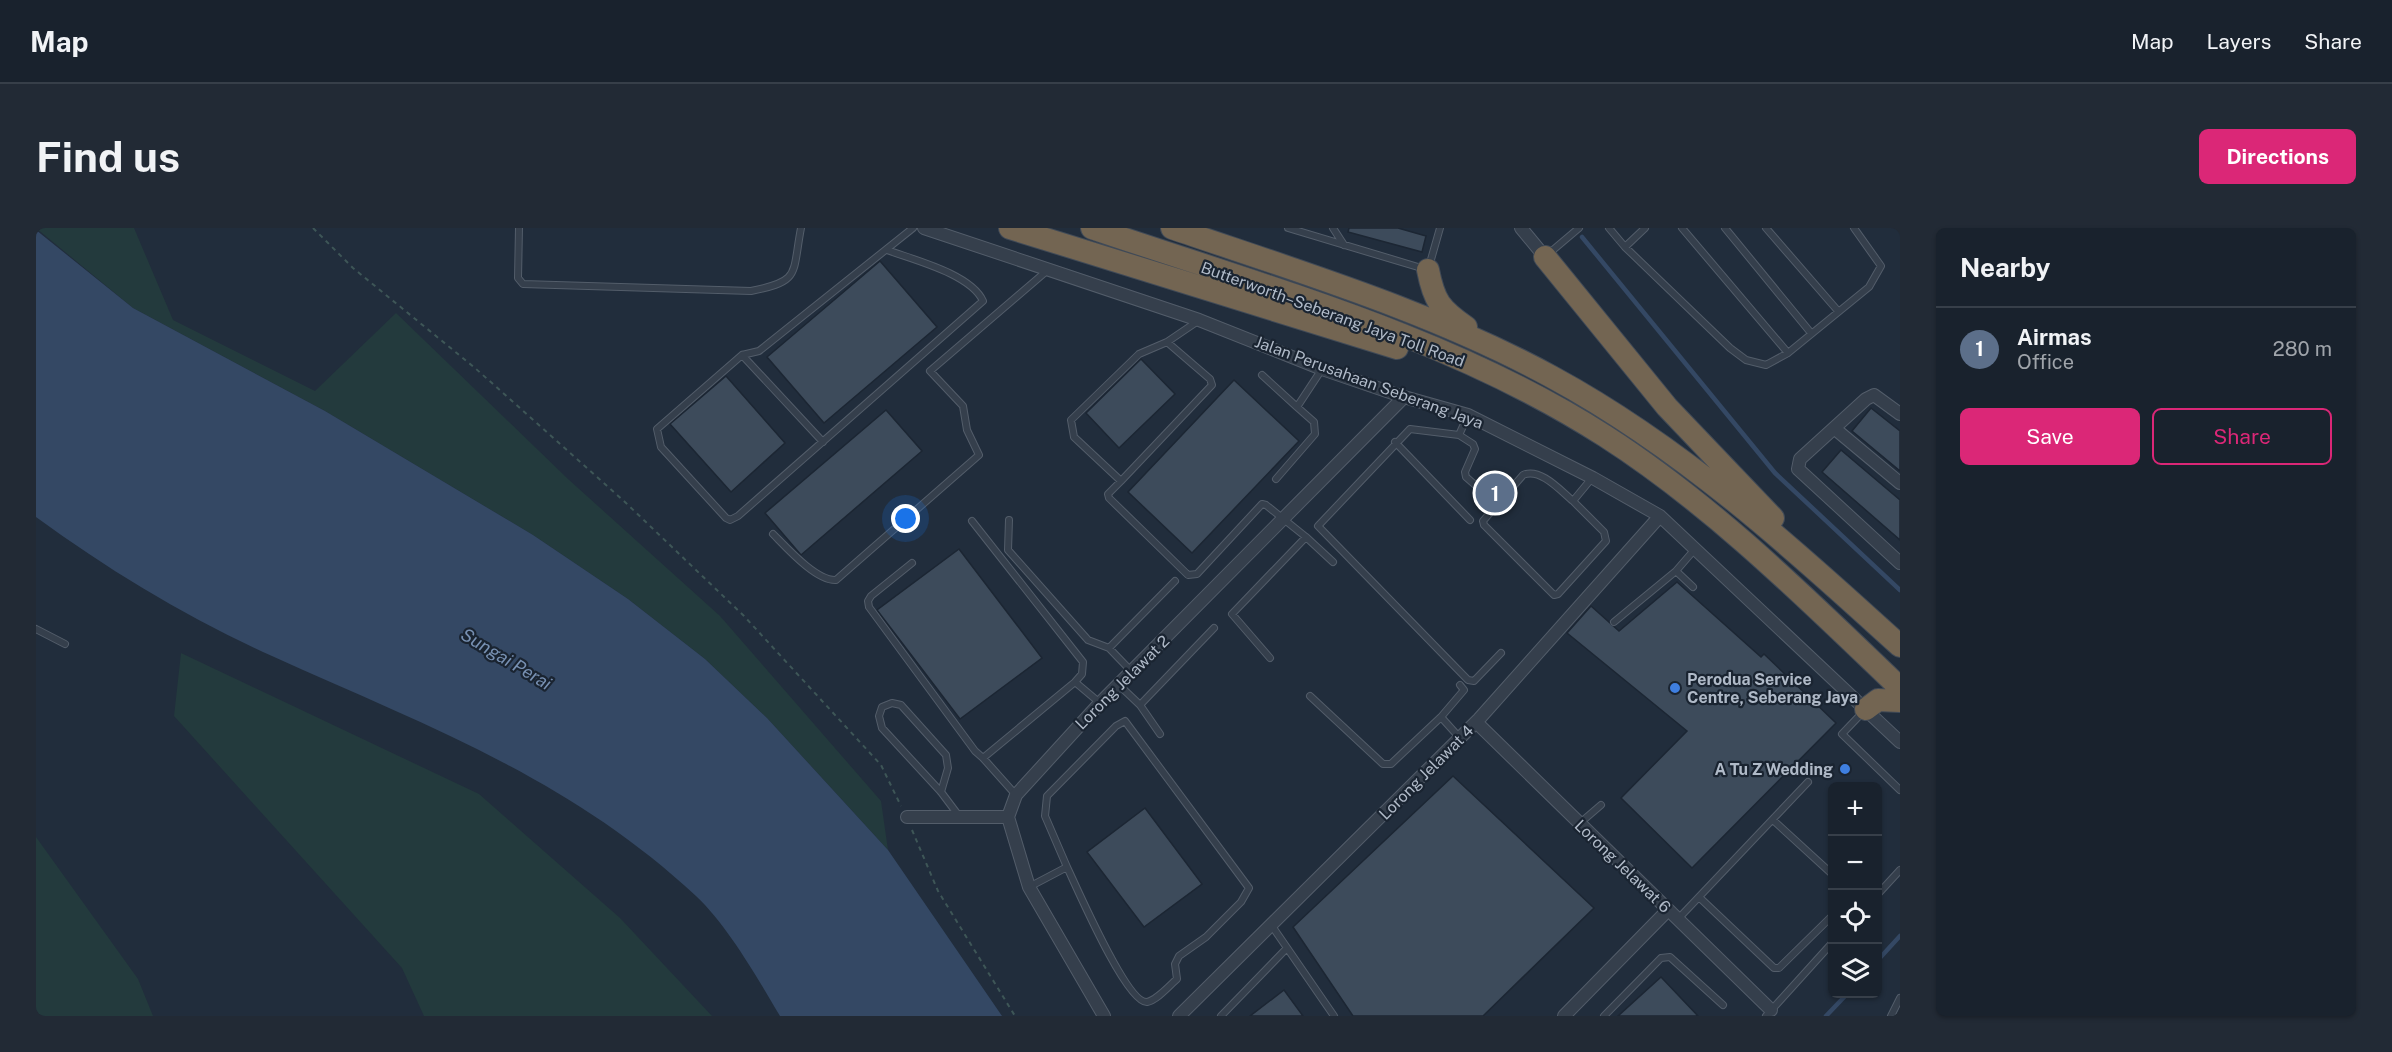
<!DOCTYPE html>
<meta charset="utf-8">
<style>
body{margin:0;font-family:"Public Sans",sans-serif;background:#222a35;color:#f1f3f6}
.controls{position:absolute;right:18px;bottom:18px;display:grid;overflow:hidden;border-radius:9px;box-shadow:0 2px 4px #0004}
.controls button{width:54px;height:54px;display:grid;place-items:center;padding:0;border:0;border-bottom:2px solid #373f49;background:#19222d;color:#f1f3f6;font:30px sans-serif}
.you{position:absolute;left:870px;top:291px;width:21px;height:21px;margin:-15px;border:4px solid #fff;border-radius:50%;background:#1a73e8;box-shadow:0 0 0 9px #1a73e833}
.badge{display:grid;place-items:center;width:39px;height:39px;border-radius:50%;background:#db2777;color:#fff;font-size:20px;font-weight:700}
.pin{position:absolute;translate:-50% -50%;border:3px solid #fff;box-shadow:0 2px 6px #0006}
.list{margin:0;padding:0;list-style:none}
h2{display:flex;justify-content:space-between;align-items:center;height:78px;margin:0;padding:0 24px;font-size:26px}
h2 small{font-size:20px;font-weight:400;color:#9fa4aa}
.list li{display:grid;grid-template-columns:39px 1fr auto;gap:18px;align-items:center;box-sizing:border-box;height:84px;padding:0 24px;border-top:2px solid #373f49}
.list b{display:block;font-size:22px;white-space:nowrap}
.list p{margin:0;font-size:20px;white-space:nowrap;color:#9fa4aa}
.list em{font-size:20px;font-style:normal;color:#9fa4aa}
.actions{display:flex;gap:12px;padding:18px 24px}
.actions a{flex:1;padding:14px 0;border:2px solid #db2777;border-radius:9px;text-align:center;font-size:21px;color:#db2777}
.actions .main{background:#db2777;color:#fff}
.icon{flex:none;width:33px;height:33px;fill:none;stroke:currentColor;stroke-width:2;stroke-linecap:round;stroke-linejoin:round}
.map{position:relative;flex:none;width:1864px;height:788px;overflow:hidden;border-radius:9px}
header{display:flex;align-items:center;gap:36px;box-sizing:border-box;height:84px;padding:0 30px;background:#19222d;border-bottom:2px solid #373f49}
header strong{font-size:28px}
nav{display:flex;gap:33px;margin-inline-start:auto;font-size:21px}
.intro{display:flex;align-items:center;justify-content:space-between;box-sizing:border-box;height:144px;padding:0 36px}
h1{margin:0;font-size:42px}
.button{padding:15px 27px;border-radius:9px;background:#db2777;color:#fff;font-size:21px;font-weight:700}
main{display:flex;gap:36px;padding:0 36px}
aside{flex:1;background:#19222d;border-radius:9px;box-shadow:0 2px 4px #0004}
.map>svg:first-child{display:block}
.green{fill:#233a3d}
.water{fill:#344864}
.lines{fill:none;stroke-linecap:round;stroke-linejoin:round}
.stream{stroke:#344864;stroke-width:4.5}
.building{fill:#3d4b5b;stroke:#1c2633;stroke-width:1.5}
.service-casing{stroke:#535d6a;stroke-width:8}
.minor-casing{stroke:#535d6a;stroke-width:14}
.motorway-casing{stroke:#404a57;stroke-width:24}
.path{stroke:#3e5657;stroke-width:2;stroke-dasharray:4.5 4.5;stroke-linecap:butt}
.service{stroke:#353f4c;stroke-width:6}
.minor{stroke:#353f4c;stroke-width:12}
.motorway{stroke:#736552;stroke-width:22}
.shop-dot{fill:#3f7fe0;stroke:#1a2431;stroke-width:2}
.labels{text-anchor:middle;stroke-width:4.5;stroke-linejoin:round;paint-order:stroke}
.street-label{font-size:16px;fill:#b0bac8;stroke:#1a2431}
.poi-label{font-size:16px;font-weight:bold;fill:#b0bac8;stroke:#1a2431;text-anchor:start}
.water-label{font-size:18px;font-style:italic;fill:#7790b2;stroke:#1a2431}
</style>
<header>
<strong>Map</strong>
<nav><a>Map</a><a>Layers</a><a>Share</a></nav>
</header>
<div class="intro"><h1>Find us</h1><a class="button">Directions</a></div>
<main>
<div class="map">
<svg width="1864" height="788" viewBox="0 0 1864 788">
<rect width="100%" height="100%" fill="#212d3c"/>
<!-- green -->
<path class="green" d="M0 0H98L137 92 279 163 360 85 532 251 684 388 845 573 852 622 731 490 669 431 592 371 497 307 289 183 97 80Z
M145 425 443 566 584 690 676 788H388L366 740 138 488Z
M0 609 102 751 117 788H0Z"/>
<!-- water -->
<path class="water" d="M0 2 97 80 289 183 497 307 592 371 669 431 731 490 852 622 966 788H744C722 751 692 698 660 668 533 550 391 498 236 428 153 391 74 343 0 289Z"/>
<g class="lines">
<!-- stream -->
<path class="stream" d="M1546 9 1739 245 1864 362
M1842 732 1864 708
M1790 788 1811 766"/>
</g>
<!-- building -->
<path class="building" d="M1313 0H1362L1390 8 1386 24 1312 4Z
M844 33 901 99 788 195 731 129Z
M1105 131 1139 166 1083 220 1050 185Z
M690 148 749 215 695 264 634 196Z
M1198 152 1263 213 1156 325 1092 264Z
M1835 180 1864 203V243L1816 203Z
M850 182 886 223 765 327 729 285Z
M1805 222 1864 272V312L1786 244Z
M923 321 1006 430 924 491 841 382Z
M1641 354 1725 429 1728 426 1800 495 1656 640 1585 570 1651 503 1531 405 1555 378 1583 403Z
M1417 548 1558 680 1447 788H1317L1257 699Z
M1109 580 1166 656 1108 699 1051 624Z
M1625 749 1662 788H1582Z
M1248 762 1267 788H1214Z"/>
<g class="lines">
<!-- service casing -->
<g class="service-casing">
<path id="service" d="M483 0 482 50 487 56 715 63C765 53 756 47 765 0
M1252 0 1392 42 1404 0
M1297 0 1308 17
M1573 0 1589 19 1609 0
M1646 0 1752 125
M1689 0 1775 105
M1730 0 1802 83
M1589 19 1694 120 1710 132 1730 137 1752 125 1833 59 1845 38 1818 0
M851 22C878 32 935 46 947 73L702 288 694 292 690 290 625 219 621 201 706 127 723 123 877 0
M1511 27 1543 0
M1131 114 1174 151 1176 157 1085 253 1038 209 1035 192 1103 126 1131 114 1162 93
M706 127 787 214
M1226 147 1261 179
M1432 187 1423 207 1374 201 1282 298 1432 452 1438 453 1465 425
M1423 207 1437 216 1439 221 1429 244 1430 249 1461 276
M1359 214 1434 292
M1240 251 1279 206 1278 194 1261 179 1286 141
M1085 253 1072 266 1073 270 1152 347 1161 346 1226 276 1230 277 1270 309 1196 386 1234 430
M1537 273C1525 263 1504 239 1487 247L1447 293 1448 297 1518 367 1522 366 1570 313 1568 304 1537 273 1556 250
M973 292 972 322 1052 412 1073 420 1096 444
M936 293 1047 434 1046 446 1039 454
M737 306C750 319 780 353 800 352L943 227 931 202 927 178 894 143 1013 41
M1270 309 1297 334
M876 335 835 368 832 373 833 379 939 523 947 530 1039 454 1064 475
M1640 343 1657 359
M1578 394 1640 343 1659 321
M0 401 29 416
M1073 420 1139 353
M1084 458 1104 477 1178 400
M1274 468 1347 536H1355L1405 489
M1104 477 1124 506
M1827 484 1806 506 1864 562
M1423 509 1405 489 1428 462 1424 457
M947 530 980 567
M905 564 912 540 910 527 865 477 856 475 846 479 843 488 846 500 905 564 923 588
M1737 592 1796 646
M1544 595 1565 577
M993 659 1031 639C1041 660 1091 776 1111 774 1121 772 1133 758 1141 751L1139 736 1143 728 1170 709 1205 674 1213 660 1089 493 1080 498 1011 568 1009 588 1031 639
M1842 666 1864 642
M1664 670 1738 740H1743L1795 689
M1642 691 1772 554
M1236 698 1298 788
M1185 788 1251 720
M1568 788 1625 730 1634 729 1687 777
M1730 788 1796 715
M1855 788 1864 770"/>
</g>
<!-- minor casing -->
<g class="minor-casing">
<path id="minor" d="M888 0 1163 92 1286 141 1368 169 1432 187 1557 250 1624 288 1864 514
M1485 0 1509 29
M1864 186 1838 167 1830 171 1764 231 1762 241 1864 335
M1798 200 1864 255
M1440 494 1735 782
M871 589H972
M1068 788 993 659 972 589 980 567 1064 475 1368 169
M1143 788 1443 491 1624 288
M1528 788 1632 682"/>
</g>
<!-- motorway casing -->
<g class="motorway-casing">
<path id="motorway" d="M974 0 1361 120
M1056 0C1229 59 1413 108 1569 208 1678 278 1770 370 1864 460
M1136 0C1264 44 1397 84 1516 149 1645 219 1757 320 1864 418
M1509 29 1631 179 1737 290
M1392 42C1398 73 1404 81 1430 99
M1830 481 1842 472 1864 473"/>
</g>
<!-- path -->
<path class="path" d="M277 0 317 40 439 140 590 275 708 388 845 537 865 578
M876 602 902 663 979 788"/>
<!-- service -->
<use href="#service" class="service"/>
<!-- minor -->
<use href="#minor" class="minor"/>
<!-- motorway -->
<use href="#motorway" class="motorway"/>
</g>
<!-- markers -->
<g class="shop-dot">
<circle cx="1639" cy="460" r="6"/>
<circle cx="1809" cy="541" r="6"/>
</g>
<g class="labels">
<!-- street labels -->
<g class="street-label">
<text transform="translate(1297 86) rotate(20)" y="6">Butterworth–Seberang Jaya Toll Road</text>
<text transform="translate(1333 154) rotate(20)" y="6">Jalan Perusahaan Seberang Jaya</text>
<text transform="translate(1086 454) rotate(-45)" y="6">Lorong Jelawat 2</text>
<text transform="translate(1390 544) rotate(-45)" y="6">Lorong Jelawat 4</text>
<text transform="translate(1587 638) rotate(44)" y="6">Lorong Jelawat 6</text>
</g>
<!-- poi labels -->
<g class="poi-label">
<text x="1651" y="457">Perodua Service<tspan x="1651" dy="18">Centre, Seberang Jaya</tspan></text>
<text x="1797" y="547" text-anchor="end">A Tu Z Wedding</text>
</g>
<!-- water labels -->
<g class="water-label">
<text transform="translate(470 431) rotate(31)" y="6">Sungai Perai</text>
</g>
</g>
</svg>
<div class="controls">
<button>+</button>
<button>−</button>
<button><svg class="icon" aria-label="locate" viewBox="0 0 24 24"><circle cx="12" cy="12" r="6"/><path d="M12 2v4M12 18v4M2 12h4M18 12h4"/></svg></button>
<button><svg class="icon" aria-label="layers" viewBox="0 0 24 24"><path d="M12 4l9 5-9 5-9-5zM3 14l9 5 9-5"/></svg></button>
</div>
<div class="you"></div>
<div class="pin badge" style="left:1459px;top:265px;background:#5c6f8a">1</div>
</div>
<aside>
<h2>Nearby<small></small></h2>
<ul class="list">
<li><span class="badge" style="background:#5c6f8a">1</span><div><b>Airmas</b><p>Office</p></div><em>280 m</em></li>
</ul>
<div class="actions"><a class="main">Save</a><a>Share</a></div>
</aside>
</main>
